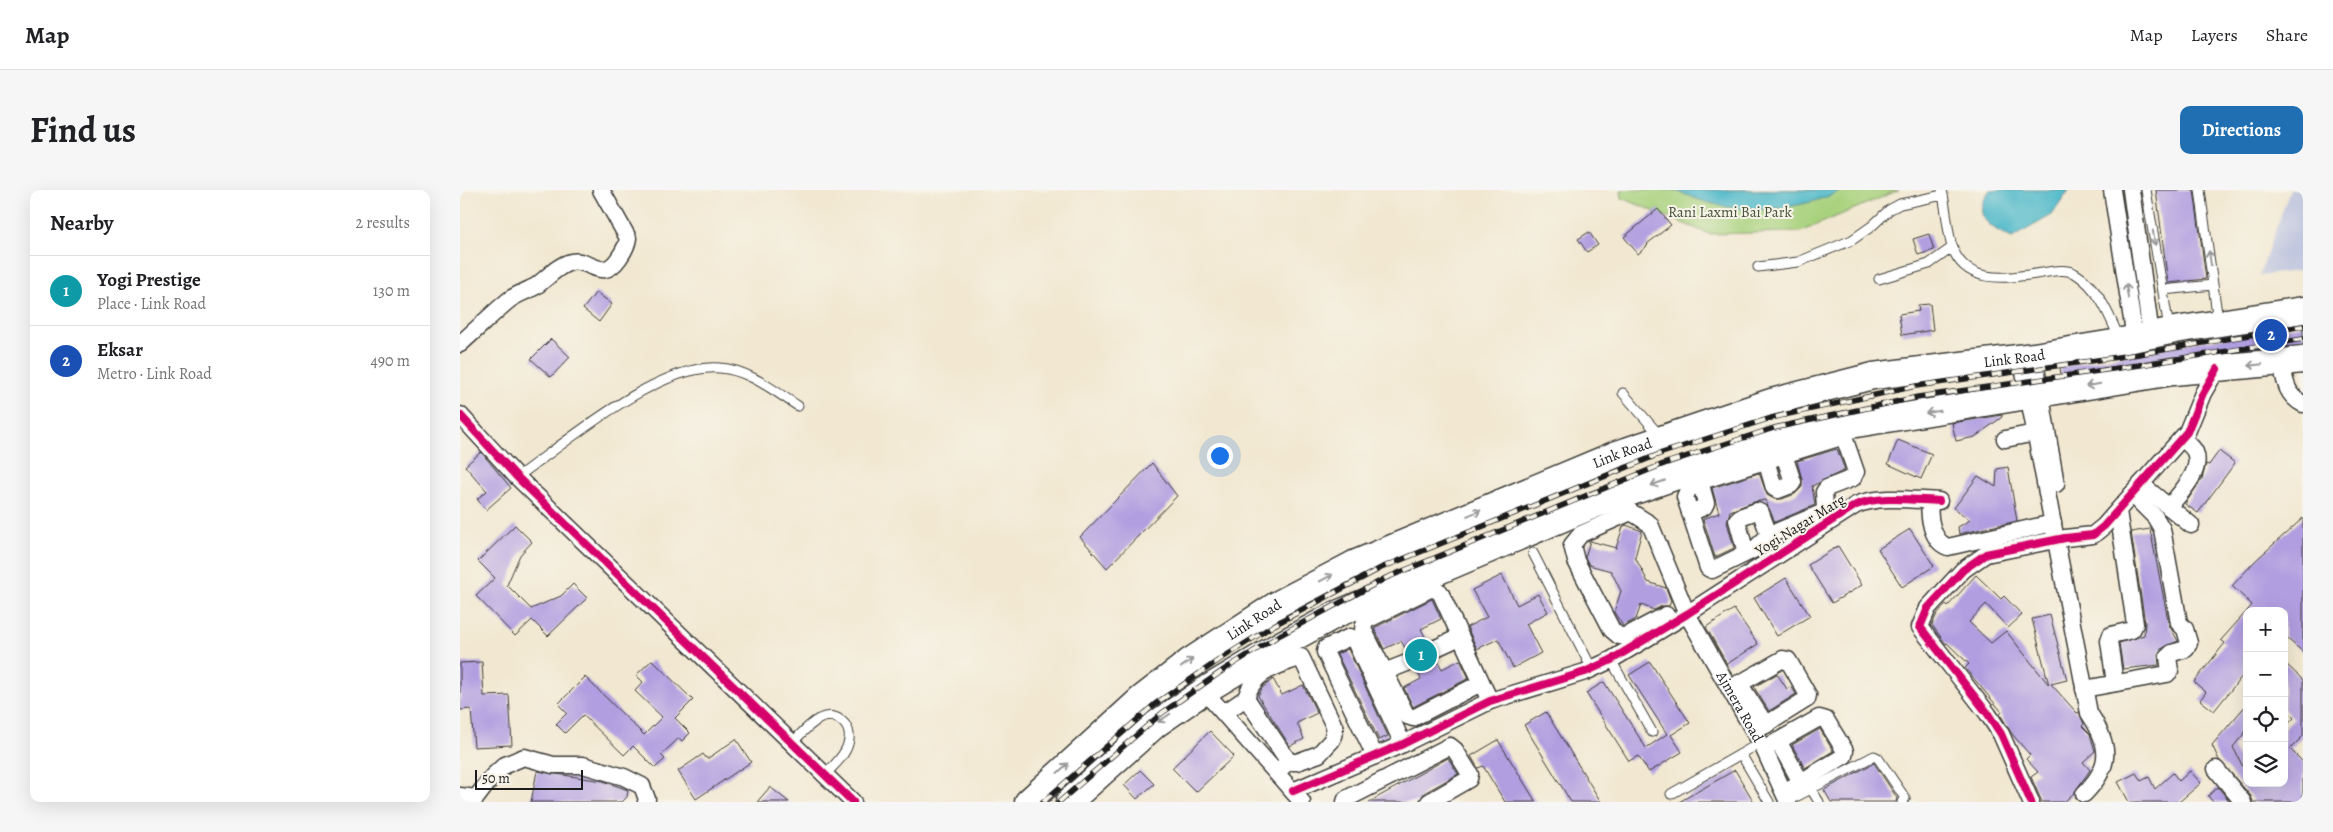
<!DOCTYPE html>
<meta charset="utf-8">
<style>
body{margin:0;font-family:Alegreya,serif;background:#f6f6f6;color:#202124}
.controls{position:absolute;right:15px;bottom:15px;display:grid;overflow:hidden;border-radius:10px;box-shadow:0 5px 20px #0002}
.controls button{width:45px;height:45px;display:grid;place-items:center;padding:0;border:0;border-bottom:1px solid #e0e0e0;background:#fff;color:#202124;font:25px sans-serif}
.scale{position:absolute;left:15px;bottom:12px;width:108px;box-sizing:border-box;padding-left:5px;border:2px solid #1c1c1c;border-top:0;font-size:14px;line-height:18px;white-space:nowrap;color:#1c1c1c;-webkit-text-stroke:4px #f7f3e8;paint-order:stroke}
.you{position:absolute;left:759px;top:265px;width:18px;height:18px;margin:-12px;border:4px solid #fff;border-radius:50%;background:#1a73e8;box-shadow:0 0 0 8px #1a73e833}
.badge{display:grid;place-items:center;width:32px;height:32px;border-radius:50%;background:#1f6fb2;color:#fff;font-size:16px;font-weight:700}
.pin{position:absolute;translate:-50% -50%;border:2px solid #fff;box-shadow:0 1px 5px #0006}
.list{margin:0;padding:0;list-style:none}
h2{display:flex;justify-content:space-between;align-items:center;height:65px;margin:0;padding:0 20px;font-size:21px}
h2 small{font-size:16px;font-weight:400;color:#757577}
.list li{display:grid;grid-template-columns:32px 1fr auto;gap:15px;align-items:center;box-sizing:border-box;height:70px;padding:0 20px;border-top:1px solid #e0e0e0}
.list b{display:block;font-size:19px;white-space:nowrap}
.list p{margin:0;font-size:16px;white-space:nowrap;color:#757577}
.list em{font-size:16px;font-style:normal;color:#757577}
.icon{flex:none;width:28px;height:28px;fill:none;stroke:currentColor;stroke-width:2;stroke-linecap:round;stroke-linejoin:round}
.map{position:relative;flex:none;width:1843px;height:612px;overflow:hidden;border-radius:10px}
header{display:flex;align-items:center;gap:30px;box-sizing:border-box;height:70px;padding:0 25px;background:#fff;border-bottom:1px solid #e0e0e0}
header strong{font-size:24px}
nav{display:flex;gap:28px;margin-inline-start:auto;font-size:18px}
.intro{display:flex;align-items:center;justify-content:space-between;box-sizing:border-box;height:120px;padding:0 30px}
h1{margin:0;font-size:35px}
.button{padding:12px 22px;border-radius:10px;background:#1f6fb2;color:#fff;font-size:18px;font-weight:700}
main{display:flex;gap:30px;padding:0 30px}
aside{flex:1;background:#fff;border-radius:10px;box-shadow:0 5px 20px #0002}
.map>svg:first-child{display:block}
.industrial{fill:#bcc3de}
.green{fill:#a9d27e;stroke:#62774d}
.water{fill:#4cb8c9;stroke:#346a72}
.building{fill:#b09ee0}
.lines{fill:none;stroke-linecap:round;stroke-linejoin:round}
.lane-casing{stroke:#3c3b37;stroke-width:11}
.street-casing{stroke:#3c3b37;stroke-width:19}
.primary-casing{stroke:#3c3b37;stroke-width:29}
.lane{stroke:#fff;stroke-width:9}
.street{stroke:#fff;stroke-width:16}
.primary{stroke:#fff;stroke-width:26}
.rail-casing{stroke:#1c1c1c;stroke-width:5.5}
.rail{stroke:#f7f3e8;stroke-width:4;stroke-dasharray:11;stroke-linecap:butt}
.cycleway-casing{stroke:#f7f3e8;stroke-width:11}
.cycleway{stroke:#d6006c;stroke-width:8}
.oneway{stroke:#999}
.labels{text-anchor:middle;stroke-width:4;stroke-linejoin:round;paint-order:stroke}
.park-label{font-size:15px;fill:#465339;stroke:#f7f3e8}
.street-label{font-size:15px;fill:#1c1c1c;stroke:#f7f3e8}
</style>
<header>
<strong>Map</strong>
<nav><a>Map</a><a>Layers</a><a>Share</a></nav>
</header>
<div class="intro"><h1>Find us</h1><a class="button">Directions</a></div>
<main>
<aside>
<h2>Nearby<small>2 results</small></h2>
<ul class="list">
<li><span class="badge" style="background:#0f9aa8">1</span><div><b>Yogi Prestige</b><p>Place · Link Road</p></div><em>130 m</em></li>
<li><span class="badge" style="background:#1a4fb4">2</span><div><b>Eksar</b><p>Metro · Link Road</p></div><em>490 m</em></li>
</ul>
</aside>
<div class="map">
<svg width="1843" height="612" viewBox="0 0 1843 612">
<rect width="100%" height="100%" fill="#f7f3e8"/>
<filter id="ink" filterUnits="userSpaceOnUse"><feTurbulence type="fractalNoise" baseFrequency=".02" numOctaves="2"/><feDisplacementMap in="SourceGraphic" scale="10" xChannelSelector="R" yChannelSelector="G"/><feConvolveMatrix kernelMatrix="1 2 1 2 8 2 1 2 1" color-interpolation-filters="sRGB"/></filter>
<filter id="wash" filterUnits="userSpaceOnUse"><feTurbulence type="fractalNoise" baseFrequency=".0096" numOctaves="4" result="noise"/><feDisplacementMap in="SourceGraphic" scale="20" xChannelSelector="R" yChannelSelector="G"/><feGaussianBlur stdDeviation="1.12" result="paint"/><feColorMatrix in="noise" values="0 0 0 0 0 0 0 0 0 0 0 0 0 0 0 0 0 1.4 0 .05"/><feComposite in="paint" operator="in"/></filter>
<g filter="url(#wash)">
<rect width="100%" height="100%" fill="#f2e8d1"/>
<!-- industrial -->
<path class="industrial" d="M1830 0H1843V80L1799 86Z"/>
<!-- green -->
<path class="green" d="M1161 0H1439L1340 42 1249 44 1162 8Z"/>
<!-- water -->
<path class="water" d="M1213 0H1383C1346 18 1294 25 1254 14 1240 11 1227 5 1213 0Z
M1530 0H1609L1592 25 1552 48C1529 37 1510 26 1530 0Z"/>
<g id="blocks">
<!-- building -->
<path class="building" d="M1696 0H1734L1746 89 1708 93Z
M1198 19 1211 35 1187 54 1188 55 1178 64 1164 47Z
M1129 42 1138 55 1127 62 1118 49Z
M1469 44 1474 60 1458 65 1453 49Z
M136 102 152 114 139 132 123 119Z
M1470 114 1473 140 1442 145 1439 124 1459 121 1458 115Z
M1843 135V155L1712 167 1601 185 1600 177 1718 155Z
M91 149 110 167 91 187 71 169Z
M1542 225V227L1515 247 1496 251 1492 233Z
M1438 250 1472 264 1461 289 1428 274Z
M1377 259 1385 280 1352 296 1355 315 1315 332 1305 310 1294 312 1270 321 1267 332 1274 358 1255 367 1243 329 1259 323 1252 298 1299 283 1307 305 1314 309H1322L1335 304 1342 297V289L1337 271Z
M1759 261 1775 273 1738 323 1725 314 1742 289 1746 274 1749 275Z
M21 262 51 298 26 320 17 309 27 301 5 276Z
M692 273 717 306 647 378 620 347Z
M1548 277 1557 331 1499 344 1498 337 1510 330 1494 318 1518 286 1536 297 1537 279Z
M1843 328V462L1824 446V421H1787L1792 415 1772 396 1795 371Z
M55 335 72 352 60 365 47 395 71 419 101 406 113 394 127 408 88 446 72 430 55 446 16 406 35 388 18 371Z
M1166 335 1182 341 1175 367 1188 392 1206 398 1211 411 1209 416H1202L1194 420 1181 415 1176 429 1163 436 1154 422 1161 401 1151 381 1129 375 1125 367 1130 351 1156 358 1163 337Z
M1450 339 1474 376 1442 397 1418 359Z
M1690 339 1709 435 1718 451 1701 459 1698 464 1699 475 1663 479 1659 453 1684 445 1685 433 1671 342Z
M1378 356 1402 395 1372 413 1348 375Z
M1042 385 1057 415 1078 404 1088 422 1066 434 1081 463 1053 478 1038 449 1017 459 1007 437 1027 427 1012 400Z
M1516 385 1541 409 1544 406 1562 425 1548 438 1526 414 1509 432 1531 453 1546 441 1589 495 1572 429 1590 425 1607 490 1591 494 1617 523 1619 522 1624 534 1622 536 1630 544 1635 561 1623 572 1630 580 1614 603 1604 612H1582L1571 587 1578 582 1566 569 1570 565 1552 544 1540 524 1542 522 1505 478 1509 474 1487 453 1486 454 1472 435 1477 424 1486 414 1488 416Z
M1326 388 1350 426 1317 446 1294 408Z
M972 409 981 429 961 439 968 452 967 462 971 466 976 468 982 479 1000 470 1009 488 953 517 944 498 961 489 955 478 956 469 948 463 941 451 924 459 914 438Z
M1274 419 1298 454 1267 474 1246 437Z
M1787 421V480L1754 521 1740 510 1746 502 1734 492 1765 453 1761 450Z
M888 459 928 546 919 550 877 464Z
M192 470 233 510 215 528 230 543 222 551 219 548 201 565 205 569 195 578 173 556 164 565 123 525 105 543 96 534 107 523 98 514 125 487 184 545 202 527 175 501 183 492 176 485Z
M22 472 24 506 49 505 52 555 14 557 11 519 0 520V473Z
M1190 472 1230 533 1211 545 1222 562 1189 582 1178 566 1169 571 1126 503 1144 492 1186 558 1207 544 1169 485Z
M1824 472 1843 490V546L1830 559 1843 572V612H1793L1791 606 1759 570 1752 555 1787 514V540L1773 557 1787 585V593H1824V538L1834 528 1824 518Z
M1317 484 1327 499 1331 496 1336 504 1309 521 1294 497Z
M813 489 822 505 843 495 857 523 837 533 844 549 830 556 798 506 802 498Z
M1086 522 1141 612H1111L1064 535Z
M1360 539 1373 561 1345 578 1332 555Z
M750 541 774 566 736 602 712 578Z
M276 549 291 572 236 609 218 581 243 564 247 569Z
M1038 550 1076 612H1045L1023 576 1018 578 1011 566Z
M988 568 998 584 964 603 959 612H909Z
M1414 573 1437 608 1436 612H1371L1364 600Z
M680 580 694 594 677 609 664 595Z
M1275 580 1294 612H1219Z
M77 581 143 591 168 600 167 607 162 612H71Z
M1730 581 1741 593 1719 612H1669L1658 592 1676 583 1681 591 1689 587 1695 599 1713 583 1719 591Z
M310 597 329 612H297Z
M1758 597 1770 612H1753L1748 606Z"/>
</g>
</g>
<g filter="url(#ink)">
<use href="#blocks" fill-opacity="0" stroke="#3c3b37" stroke-width="1"/>
<g class="lines">
<!-- lane casing -->
<g class="lane-casing">
<path id="lane" d="M1482 0C1486 17 1487 36 1491 53 1503 97 1548 88 1582 83 1593 81 1606 78 1616 84 1639 98 1650 127 1660 150
M1686 0 1709 138
M1740 0 1758 131
M1298 77 1338 72 1392 50 1412 36 1429 20 1440 14 1483 5
M1419 89 1469 74 1493 57
M1703 100 1753 95
M1163 203 1201 247
M57 287C106 253 199 172 260 178 289 180 314 201 338 216
M1073 363 1132 479
M1151 470 1192 542
M332 553C340 545 349 534 359 529 376 520 394 536 388 554 385 566 373 576 365 585
M1281 564 1309 612
M1351 599 1359 612
M1211 604 1300 553
M1328 611 1414 566 1418 568 1445 608 1442 612"/>
</g>
<!-- street casing -->
<g class="street-casing">
<g id="street">
<path d="M1652 0 1675 149"/>
<path d="M1671 0 1691 145"/>
<path d="M0 154C16 140 32 124 49 110 57 104 67 101 76 96 86 89 98 75 111 72 130 68 142 93 159 68 164 61 167 56 168 48L141 0"/>
<path d="M1574 166 1596 294"/>
<path d="M1561 167 1629 523C1651 556 1652 576 1624 604"/>
<path d="M1821 172C1825 191 1826 205 1843 214"/>
<path d="M0 225 57 287 393 612"/>
<path d="M1381 247 1385 250 1396 282 1393 288 1367 298 1364 302 1365 318 1362 323 1309 345 1295 359 1252 380 1248 378 1225 307 1228 300 1241 291Z"/>
<path d="M1545 249 1585 241"/>
<path d="M1306 270 1314 298 1318 300 1331 295 1333 292 1324 265"/>
<path d="M1681 294 1731 335"/>
<path d="M1471 311C1467 325 1472 352 1488 357L1593 333"/>
<path d="M1709 317C1720 303 1743 281 1735 262 1733 257 1726 252 1722 248"/>
<path d="M1230 323 1244 317 1246 313 1240 291"/>
<path d="M1286 363 1277 330 1280 327 1297 321 1301 323 1309 345"/>
<path id="s1" d="M1206 425 1166 446H1159L1152 440 1116 371 1112 355 1121 344 1171 322 1190 334 1227 424 1304 559 1328 612"/>
<path d="M976 458 1000 447"/>
<path d="M924 482 947 473"/>
<path d="M1021 493 953 528 947 526 903 439 905 431 972 398 980 402 1030 511"/>
<path d="M1279 493 1306 535"/>
<path d="M1655 493 1649 451 1651 445 1672 440 1675 434 1658 321"/>
<path d="M1270 499 1323 469 1328 470 1348 505 1347 509 1294 542"/>
<path d="M1624 499 1707 484 1710 481 1708 467 1712 463 1726 459 1729 453 1725 439 1719 433 1702 339 1695 327 1672 304"/>
<path d="M744 501 842 612"/>
<path d="M786 508 829 572"/>
<path d="M764 523 786 508C794 480 816 477 841 467L875 538 872 550 859 564 837 572H829L816 582"/>
<path d="M1318 551 1341 592"/>
<path d="M1304 559 1359 528 1366 530 1385 561 1384 566 1324 602"/>
<path d="M915 566 865 462 866 458 890 447 894 449 943 554"/>
<path d="M1756 579 1783 612"/>
<path d="M833 601 943 554 1030 511 1125 482 1151 470 1227 424 1396 315C1420 305 1453 310 1479 311"/>
<path d="M0 606 16 608 32 587 45 575 64 567 93 575H123L164 587 182 596 187 609 186 612"/>
<path d="M885 612 886 609 990 556 995 560 1010 584 1009 589 969 612"/>
<path d="M1571 612 1541 544 1528 524 1460 437 1468 418 1503 380 1526 364 1605 348 1633 345 1644 336 1727 242 1743 203 1757 179"/>
</g>
</g>
<!-- primary casing -->
<g class="primary-casing">
<g id="primary">
<path id="s2" d="M568 612 680 510 729 472 818 414 894 374 1157 264 1311 212 1413 186 1574 166 1653 153 1715 140 1843 120"/>
<path d="M609 612 696 534 744 501 822 454 877 424 1134 315 1312 253 1378 237 1713 182 1843 170"/>
</g>
</g>
<!-- lane -->
<use href="#lane" class="lane"/>
<!-- street -->
<use href="#street" class="street"/>
<!-- primary -->
<use href="#primary" class="primary"/>
<!-- rail casing -->
<g class="rail-casing">
<path id="rail" d="M583 612 695 514 759 470 814 435 921 378 1202 263 1311 228 1456 196 1679 164 1843 136
M599 612 702 523 765 479 820 445 926 388 1206 273 1314 238 1458 207 1680 175 1843 149"/>
</g>
<!-- rail -->
<use href="#rail" class="rail"/>
<!-- cycleway casing -->
<g class="cycleway-casing">
<path id="cycleway" d="M0 225 57 287 393 612
M833 601 943 554 1030 511 1125 482 1151 470 1227 424 1396 315C1420 305 1453 310 1479 311
M1571 612 1541 544 1528 524 1460 437 1468 418 1503 380 1526 364 1605 348 1633 345 1644 336 1727 242 1743 203 1757 179"/>
</g>
<!-- cycleway -->
<use href="#cycleway" class="cycleway"/>
</g>
<!-- one-way arrows -->
<defs><path id="oneway-shaft" d="M-6 0H5M1.5-3L5.5 0L1.5 3" fill="none" stroke-width="1.6" stroke-linecap="round" stroke-linejoin="round" transform="scale(1.25)"/></defs>
<g class="oneway">
<use href="#oneway-shaft" transform="translate(1694 48) rotate(81)"/>
<use href="#oneway-shaft" transform="translate(1750 68) rotate(-98)"/>
<use href="#oneway-shaft" transform="translate(1667 101) rotate(-98)"/>
<use href="#oneway-shaft" transform="translate(1795 175) rotate(174)"/>
<use href="#oneway-shaft" transform="translate(1633 195) rotate(170)"/>
<use href="#oneway-shaft" transform="translate(1473 222) rotate(171)"/>
<use href="#oneway-shaft" transform="translate(1198 293) rotate(161)"/>
<use href="#oneway-shaft" transform="translate(1014 323) rotate(-23)"/>
<use href="#oneway-shaft" transform="translate(866 388) rotate(-28)"/>
<use href="#oneway-shaft" transform="translate(727 473) rotate(-36)"/>
<use href="#oneway-shaft" transform="translate(704 528) rotate(146)"/>
<use href="#oneway-shaft" transform="translate(603 578) rotate(-42)"/>
</g>
</g>
<g class="labels">
<!-- park labels -->
<g class="park-label">
<text x="1270" y="27">Rani Laxmi Bai Park</text>
</g>
<!-- street labels -->
<g class="street-label">
<text dy="5" stroke="none"><textPath href="#s2" startOffset="1101">Link Road</textPath></text>
<text dy="5" stroke="none"><textPath href="#s2" startOffset="696">Link Road</textPath></text>
<text transform="translate(1340 335) rotate(-32)" y="5">Yogi Nagar Marg</text>
<text dy="5" stroke="none"><textPath href="#s2" startOffset="291">Link Road</textPath></text>
<text dy="5" stroke="none"><textPath href="#s1" startOffset="451">Ajmera Road</textPath></text>
</g>
</g>
</svg>
<div class="controls">
<button>+</button>
<button>−</button>
<button><svg class="icon" aria-label="locate" viewBox="0 0 24 24"><circle cx="12" cy="12" r="6"/><path d="M12 2v4M12 18v4M2 12h4M18 12h4"/></svg></button>
<button><svg class="icon" aria-label="layers" viewBox="0 0 24 24"><path d="M12 4l9 5-9 5-9-5zM3 14l9 5 9-5"/></svg></button>
</div>
<div class="scale">50 m</div>
<div class="you"></div>
<div class="pin badge" style="left:961px;top:465px;background:#0f9aa8">1</div>
<div class="pin badge" style="left:1811px;top:145px;background:#1a4fb4">2</div>
</div>
</main>
